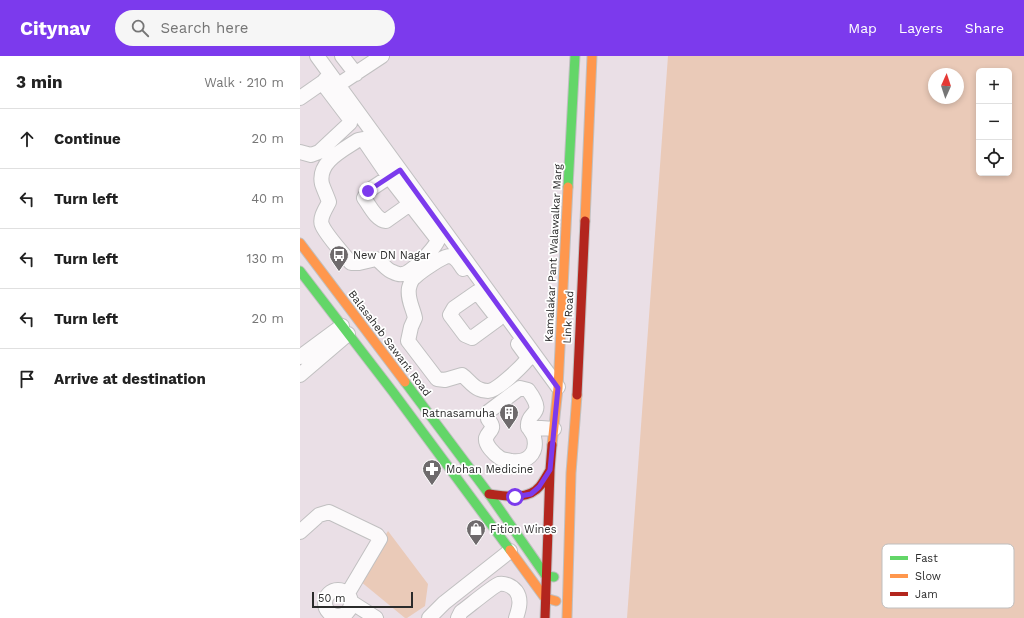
<!DOCTYPE html>
<meta charset="utf-8">
<style>
body{margin:0;font-family:"Work Sans",sans-serif;background:#f6f6f6;color:#222}
.controls{position:absolute;right:12px;top:12px;display:grid;overflow:hidden;border-radius:6px;box-shadow:0 2px 6px #0003}
.controls button{width:36px;height:36px;display:grid;place-items:center;padding:0;border:0;border-bottom:1px solid #e0e0e0;background:#fff;color:#222;font:20px sans-serif}
.compass{position:absolute;left:628px;top:12px;width:36px;height:36px;border-radius:50%;background:#fff;box-shadow:0 2px 6px #0003;rotate:3deg}
.scale{position:absolute;left:12px;bottom:10px;width:101px;box-sizing:border-box;padding-left:4px;border:2px solid #2b2b2b;border-top:0;font-size:11px;line-height:14px;white-space:nowrap;color:#2b2b2b;-webkit-text-stroke:3px #fff;paint-order:stroke}
.stop{position:absolute;width:12px;height:12px;margin:-9px;border:3px solid #7c3aed;border-radius:50%;background:#fff}
.stop.end{background:#7c3aed;border-color:#fff;box-shadow:0 1px 4px #0008}
.list{margin:0;padding:0;list-style:none}
h2{display:flex;justify-content:space-between;align-items:center;height:52px;margin:0;padding:0 16px;font-size:17px}
h2 small{font-size:13px;font-weight:400;color:#767676}
.list li{display:grid;grid-template-columns:26px 1fr auto;gap:12px;align-items:center;box-sizing:border-box;height:60px;padding:0 16px;border-top:1px solid #e0e0e0}
.list b{display:block;font-size:15px;white-space:nowrap}
.list em{font-size:13px;font-style:normal;color:#767676}
.icon{flex:none;width:22px;height:22px;fill:none;stroke:currentColor;stroke-width:2;stroke-linecap:round;stroke-linejoin:round}
.map{position:relative;flex:none;width:724px;height:562px;overflow:hidden}
header{display:flex;align-items:center;gap:24px;box-sizing:border-box;height:56px;padding:0 20px;background:#7c3aed;color:#fff}
header strong{font-size:19px}
nav{display:flex;gap:22px;margin-inline-start:auto;font-size:14px}
.search{width:280px;height:36px;background:#f6f6f6;display:flex;align-items:center;gap:10px;box-sizing:border-box;padding:0 14px;border-radius:22px;color:#767676;font-size:15px}
main{display:flex}
aside{flex:1;background:#fff}
.map>svg:first-child{display:block}
.green{fill:#eacab8;fill-rule:evenodd}
.lines{fill:none;stroke-linecap:round;stroke-linejoin:round}
.street-casing{stroke:#c1c0c1;stroke-width:16}
.fast-casing{stroke:#c1c0c1;stroke-width:11}
.slow-casing{stroke:#c1c0c1;stroke-width:11}
.jam-casing{stroke:#c1c0c1;stroke-width:11}
.street{stroke:#fcfafb;stroke-width:14}
.fast{stroke:#63d668;stroke-width:9}
.slow{stroke:#ff974d;stroke-width:9}
.jam{stroke:#b3261e;stroke-width:9}
.route{stroke:#7c3aed;stroke-width:5}
.labels{text-anchor:middle;stroke-width:3.5;stroke-linejoin:round;paint-order:stroke}
.street-label{font-size:11px;fill:#2b2b2b;stroke:#fff}
.poi-label{font-size:11px;fill:#2b2b2b;stroke:#fff;text-anchor:start}
.key{fill:#fff;stroke:#bfbfbf;stroke-width:1}
.key-label{font-size:11px;fill:#2b2b2b}
</style>
<header>
<strong>Citynav</strong>
<div class="search"><svg class="icon" aria-label="search" viewBox="0 0 24 24"><circle cx="10" cy="10" r="6"/><path d="M15 15l6 6"/></svg>Search here</div>
<nav><a>Map</a><a>Layers</a><a>Share</a></nav>
</header>
<main>
<aside>
<h2>3 min<small>Walk · 210 m</small></h2>
<ul class="list">
<li><svg class="icon" aria-label="ahead" viewBox="0 0 24 24"><path d="M12 20V5M6 11l6-6 6 6"/></svg><div><b>Continue</b></div><em>20 m</em></li>
<li><svg class="icon" aria-label="left" viewBox="0 0 24 24"><path d="M17 20v-9H6M10 6l-5 5 5 5"/></svg><div><b>Turn left</b></div><em>40 m</em></li>
<li><svg class="icon" aria-label="left" viewBox="0 0 24 24"><path d="M17 20v-9H6M10 6l-5 5 5 5"/></svg><div><b>Turn left</b></div><em>130 m</em></li>
<li><svg class="icon" aria-label="left" viewBox="0 0 24 24"><path d="M17 20v-9H6M10 6l-5 5 5 5"/></svg><div><b>Turn left</b></div><em>20 m</em></li>
<li><svg class="icon" aria-label="arrive" viewBox="0 0 24 24"><path d="M6 21V4h12l-3 4 3 4H6"/></svg><div><b>Arrive at destination</b></div></li>
</ul>
</aside>
<div class="map">
<svg width="724" height="562" viewBox="0 0 724 562">
<rect width="100%" height="100%" fill="#eadfe6"/>
<!-- green -->
<path class="green" d="M368 0H724V562H327ZM679 15H709V117H679ZM634 18H658V42H634Z
M88 475 128 528 125 550 107 562H105L60 525 66 511Z"/>
<g class="lines">
<!-- street casing -->
<g class="street-casing">
<path id="street" d="M17 0 258 331
M42 0 56 18
M38 29 82 0
M0 42 23 26
M0 96 11 99 19 96 50 67 49 62 24 29 23 26 30 18
M100 114 89 121 63 83 58 84C43 94 17 106 22 128 24 134 27 140 29 146 26 152 19 162 22 169 25 177 44 199 51 207H59L76 203C82 206 86 214 93 216 95 217 100 219 102 218 111 218 134 193 138 184L110 148 119 140
M89 121 110 148 86 165C76 164 70 150 64 142L68 135Z
M163 213C160 208 156 201 150 200 144 199 120 216 115 221 112 223 110 228 109 232 107 243 113 252 115 262L111 271 108 285 137 323 145 324 162 319C168 323 172 330 179 333 181 334 186 335 188 335 197 335 221 311 227 304L226 299 218 288
M177 236 198 263 172 282 165 279 150 259 154 252Z
M0 301 42 270
M0 319 48 278
M228 371C230 374 233 378 234 381 238 398 227 407 211 405 207 404 203 404 200 402 194 398 185 389 186 382 189 373 197 374 188 363V356L220 332 228 334C248 361 226 354 228 371L254 373
M0 476 19 459 29 456 77 479 80 483 48 537
M25 547a13 13 0 1 1 26 0a13 13 0 1 1-26 0Z
M51 546 76 562
M129 562 144 547 210 495
M158 562 161 556C168 551 193 530 199 528 205 527 212 530 216 535 222 543 219 553 216 562"/>
</g>
<!-- fast casing -->
<g class="fast-casing">
<path id="fast" d="M268 131 275 0
M0 215 93 336 210 494
M105 326 189 438 246 520 254 521"/>
</g>
<!-- slow casing -->
<g class="slow-casing">
<path id="slow" d="M285 165 292 0
M0 187 105 326
M252 389 258 332 268 131
M210 494 245 542 256 545
M267 562 271 417 277 339"/>
</g>
<!-- jam casing -->
<g class="jam-casing">
<path id="jam" d="M277 339 285 165
M189 438C205 440 228 445 240 430 244 425 247 419 250 414
M245 562 250 414 252 389"/>
</g>
<!-- street -->
<use href="#street" class="street"/>
<!-- fast -->
<use href="#fast" class="fast"/>
<!-- slow -->
<use href="#slow" class="slow"/>
<!-- jam -->
<use href="#jam" class="jam"/>
</g>
<g class="lines">
<!-- route -->
<path class="route" d="M68 135 100 114 258 332 250 414 239 431 231 438 215 441"/>
</g>
<!-- icons -->
<defs>
<g id="bus-pin" transform="scale(1)"><path d="M0 17L-7.5 6A9.5 9.5 0 1 1 7.5 6Z" fill="#6e6a6c" stroke="#fff"/><path d="M-5-6H5V4H4V6H2V4H-2V6H-4V4H-5ZM-3.5-4V0h7V-4ZM-3.5 1.2v1.5H-2V1.2ZM2 1.2v1.5H3.5V1.2Z" fill="#fff"/></g>
<g id="building-pin" transform="scale(1)"><path d="M0 17L-7.5 6A9.5 9.5 0 1 1 7.5 6Z" fill="#6e6a6c" stroke="#fff"/><path d="M-4-6H4V6H1V3H-1V6H-4ZM-2.5-4.3h1.7v1.8h-1.7ZM.8-4.3h1.7v1.8H.8ZM-2.5-1h1.7V.8h-1.7ZM.8-1h1.7V.8H.8Z" fill="#fff"/></g>
<g id="pharmacy-pin" transform="scale(1)"><path d="M0 17L-7.5 6A9.5 9.5 0 1 1 7.5 6Z" fill="#6e6a6c" stroke="#fff"/><path d="M-2-6h4v4h4v4h-4v4h-4v-4h-4v-4h4Z" fill="#fff"/></g>
<g id="shop-pin" transform="scale(1)"><path d="M0 17L-7.5 6A9.5 9.5 0 1 1 7.5 6Z" fill="#6e6a6c" stroke="#fff"/><path d="M-5-2.5h2.3a2.7 3.5 0 0 1 5.4 0H5L5.5 6h-11ZM-1.5-2.5h3a1.5 2.3 0 0 0-3 0Z" fill="#fff"/></g>
</defs>
<g fill-rule="evenodd">
<use href="#bus-pin" x="39" y="199"/>
<use href="#building-pin" x="209" y="357"/>
<use href="#pharmacy-pin" x="132" y="413"/>
<use href="#shop-pin" x="176" y="473"/>
</g>
<g class="labels">
<!-- street labels -->
<g class="street-label">
<text transform="translate(253 197) rotate(-87)" y="4">Kamalakar Pant Walawalkar Marg</text>
<text transform="translate(268 261) rotate(-87)" y="4">Link Road</text>
<text transform="translate(90 287) rotate(53)" y="4">Balasaheb Sawant Road</text>
</g>
<!-- poi labels -->
<g class="poi-label">
<text x="53" y="203">New DN Nagar</text>
<text x="195" y="361" text-anchor="end">Ratnasamuha</text>
<text x="146" y="417">Mohan Medicine</text>
<text x="190" y="477">Fition Wines</text>
</g>
</g>
<!-- legend -->
<rect x="582" y="488" width="132" height="64" rx="6" class="key"/>
<rect x="590" y="500" width="18" height="4" fill="#63d668"/>
<rect x="590" y="518" width="18" height="4" fill="#ff974d"/>
<rect x="590" y="536" width="18" height="4" fill="#b3261e"/>
<g class="key-label">
<text x="615" y="506">Fast</text>
<text x="615" y="524">Slow</text>
<text x="615" y="542">Jam</text>
</g>
</svg>
<div class="controls">
<button>+</button>
<button>−</button>
<button><svg class="icon" aria-label="locate" viewBox="0 0 24 24"><circle cx="12" cy="12" r="6"/><path d="M12 2v4M12 18v4M2 12h4M18 12h4"/></svg></button>
</div>
<svg class="compass" viewBox="-18 -18 36 36"><path d="M0-13l5 13h-10z" fill="#e53935"/><path d="M0 13l5-13h-10z" fill="#767676"/></svg>
<div class="scale">50 m</div>
<div class="stop" style="left:215px;top:441px"></div>
<div class="stop end" style="left:68px;top:135px"></div>
</div>
</main>
